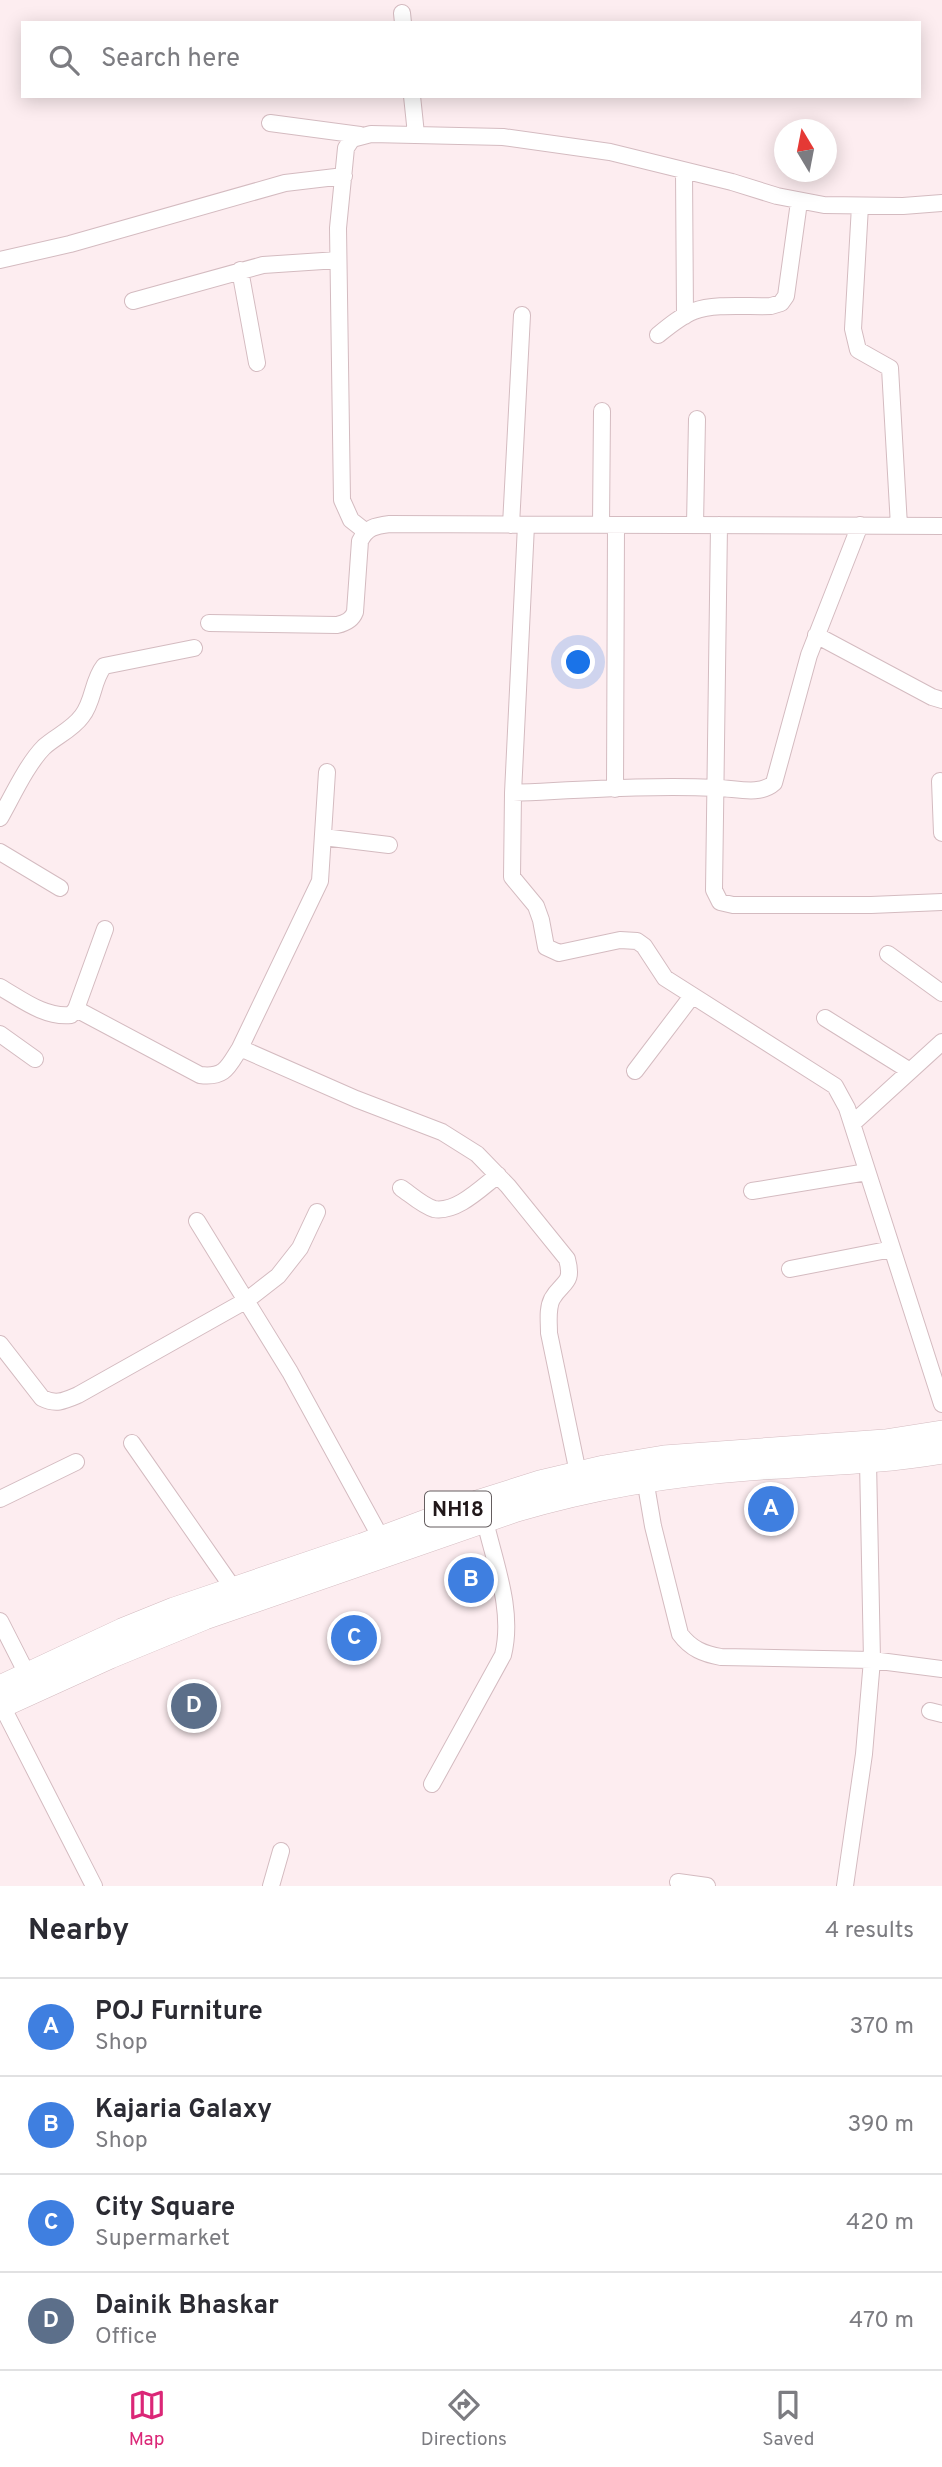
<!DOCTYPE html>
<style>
body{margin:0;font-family:Overpass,sans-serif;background:#f2f2f3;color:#2b2b33}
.compass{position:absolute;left:774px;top:119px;width:63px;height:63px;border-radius:50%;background:#fff;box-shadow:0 4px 18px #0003;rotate:350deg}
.you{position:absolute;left:579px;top:663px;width:24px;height:24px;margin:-18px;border:5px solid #fff;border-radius:50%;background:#1a73e8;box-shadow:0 0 0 10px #1a73e833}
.badge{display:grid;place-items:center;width:46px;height:46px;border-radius:50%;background:#db2777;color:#fff;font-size:23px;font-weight:700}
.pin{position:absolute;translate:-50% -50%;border:4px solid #fff;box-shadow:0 2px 7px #0006}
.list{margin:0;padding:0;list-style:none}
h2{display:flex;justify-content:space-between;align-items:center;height:91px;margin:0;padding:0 28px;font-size:30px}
h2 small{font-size:23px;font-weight:400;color:#7c7c81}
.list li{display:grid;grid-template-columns:46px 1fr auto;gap:21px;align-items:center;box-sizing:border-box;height:98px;padding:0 28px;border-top:2px solid #e1e1e2}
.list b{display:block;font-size:26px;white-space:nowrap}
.list p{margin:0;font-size:23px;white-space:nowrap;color:#7c7c81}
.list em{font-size:23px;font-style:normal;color:#7c7c81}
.icon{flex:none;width:38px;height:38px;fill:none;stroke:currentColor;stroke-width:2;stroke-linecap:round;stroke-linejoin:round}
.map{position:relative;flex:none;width:942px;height:1886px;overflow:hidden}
.search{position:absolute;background:#fff;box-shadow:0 4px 18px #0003;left:21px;right:21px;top:21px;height:77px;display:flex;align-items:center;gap:18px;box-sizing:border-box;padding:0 24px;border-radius:0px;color:#7c7c81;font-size:26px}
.sheet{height:483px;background:#fff}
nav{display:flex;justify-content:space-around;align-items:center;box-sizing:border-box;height:98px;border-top:2px solid #e1e1e2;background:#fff;font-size:19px;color:#7c7c81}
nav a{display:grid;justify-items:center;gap:4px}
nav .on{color:#db2777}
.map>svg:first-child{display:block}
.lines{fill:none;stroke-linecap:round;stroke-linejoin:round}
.minor-casing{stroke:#d4bbc0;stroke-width:18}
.highway-casing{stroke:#d4bbc0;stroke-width:24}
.minor{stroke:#fff;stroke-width:16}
.highway{stroke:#fff;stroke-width:23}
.labels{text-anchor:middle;stroke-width:7;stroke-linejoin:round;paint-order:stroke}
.shield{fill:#fff;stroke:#645d5f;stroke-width:2}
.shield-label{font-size:21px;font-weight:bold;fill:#21181a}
</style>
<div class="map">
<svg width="942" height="1886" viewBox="0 0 942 1886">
<rect width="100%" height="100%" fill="#fdedf0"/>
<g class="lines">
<!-- minor casing -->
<g class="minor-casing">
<path id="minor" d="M402 13 403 23
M412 96 416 134
M270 123 360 135
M684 171 685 316
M860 206 853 329 858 350 890 368 899 526
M0 260 70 244 285 183 344 176
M240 270 257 363
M133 301 263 265 338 260
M658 335C669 326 681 316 694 311 715 303 749 307 771 306L781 303 786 296 799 202
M511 525 522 315
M526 525 513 793 512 877 536 906 541 920 546 947 559 953 620 940 637 941 644 946 665 978 835 1086 847 1108 942 1404
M601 525 602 411
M695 525 697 419
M719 525 714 890 720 902 733 905H871L942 902
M365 531 351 520 342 500 338 228 346 148 352 139 371 134 503 137 610 152 732 182 777 196 824 205 903 206 942 203
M209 623 337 625C346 623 352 620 355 612L360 541C367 527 375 526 390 524L942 526
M816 635 932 697 942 700
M940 781 942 833
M615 789 616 525
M513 793C581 790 649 785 717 788 735 788 760 796 774 783L809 655 860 525
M0 818C12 797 27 764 44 747 56 736 72 730 82 716 94 701 92 681 104 666L194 648
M323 837 389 845
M0 852 60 888
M888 954 942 993
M0 987C21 999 45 1018 71 1015L76 1009 105 929
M76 1009 200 1075C225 1078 228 1067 240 1048L320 881 327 772
M825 1018 910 1071
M0 1034 35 1059
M240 1048 356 1099 442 1132 477 1154 508 1186 567 1259C574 1285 562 1281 552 1299 547 1309 549 1321 549 1333L578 1473
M635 1071 692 996
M852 1124 942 1042
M401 1188C410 1194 423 1206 434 1209 457 1213 482 1187 498 1175
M752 1191 867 1172
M197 1221 290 1372 381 1538
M790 1269 892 1249
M0 1344 42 1398C56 1405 64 1401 78 1395L247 1300 278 1276 300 1248 317 1212
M132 1443 233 1588
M645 1479 653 1526 680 1634C691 1649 704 1654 721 1657L872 1660 942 1669
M0 1499 76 1462
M0 1621 27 1674
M2 1706 94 1886
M930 1711 942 1714
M432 1784 503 1655C514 1611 495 1564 485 1521
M678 1882 707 1886
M271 1886 281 1851
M845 1886 864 1754 872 1660 868 1461"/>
</g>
<!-- highway casing -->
<g class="highway-casing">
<path id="highway" d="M0 1687 122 1630 174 1609 362 1545 477 1502 540 1482 604 1467 664 1457 885 1441 942 1432
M0 1707 110 1657 205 1618 517 1510C595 1487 668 1475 749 1469 814 1464 878 1463 942 1452"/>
</g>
<!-- minor -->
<use href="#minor" class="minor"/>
<!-- highway -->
<use href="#highway" class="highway"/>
</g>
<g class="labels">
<!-- shield labels -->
<rect class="shield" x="425" y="1491.5" width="66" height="35" rx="5"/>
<g class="shield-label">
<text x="458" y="1516">NH18</text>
</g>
</g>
</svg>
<svg class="compass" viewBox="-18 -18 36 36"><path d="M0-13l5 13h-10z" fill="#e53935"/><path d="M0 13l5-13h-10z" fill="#7c7c81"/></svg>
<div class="you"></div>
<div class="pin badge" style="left:771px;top:1509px;background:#3f7fe0">A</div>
<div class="pin badge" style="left:471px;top:1580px;background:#3f7fe0">B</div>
<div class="pin badge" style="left:354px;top:1638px;background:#3f7fe0">C</div>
<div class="pin badge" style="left:194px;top:1706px;background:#5c6f8a">D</div>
<div class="search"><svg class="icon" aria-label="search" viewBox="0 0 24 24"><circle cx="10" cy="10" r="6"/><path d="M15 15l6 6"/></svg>Search here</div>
</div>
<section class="sheet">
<h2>Nearby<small>4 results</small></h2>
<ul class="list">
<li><span class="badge" style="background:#3f7fe0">A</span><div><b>POJ Furniture</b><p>Shop</p></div><em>370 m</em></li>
<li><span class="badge" style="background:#3f7fe0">B</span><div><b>Kajaria Galaxy</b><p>Shop</p></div><em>390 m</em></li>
<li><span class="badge" style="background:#3f7fe0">C</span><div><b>City Square</b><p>Supermarket</p></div><em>420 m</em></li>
<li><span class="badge" style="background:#5c6f8a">D</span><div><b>Dainik Bhaskar</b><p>Office</p></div><em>470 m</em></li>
</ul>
</section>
<nav>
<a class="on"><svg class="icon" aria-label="map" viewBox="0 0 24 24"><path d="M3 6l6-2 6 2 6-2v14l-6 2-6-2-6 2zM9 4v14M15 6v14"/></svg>Map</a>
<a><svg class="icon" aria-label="directions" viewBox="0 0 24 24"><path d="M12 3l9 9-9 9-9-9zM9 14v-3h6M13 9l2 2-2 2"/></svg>Directions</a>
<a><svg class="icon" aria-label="saved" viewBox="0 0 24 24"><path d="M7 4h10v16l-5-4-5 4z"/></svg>Saved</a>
</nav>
